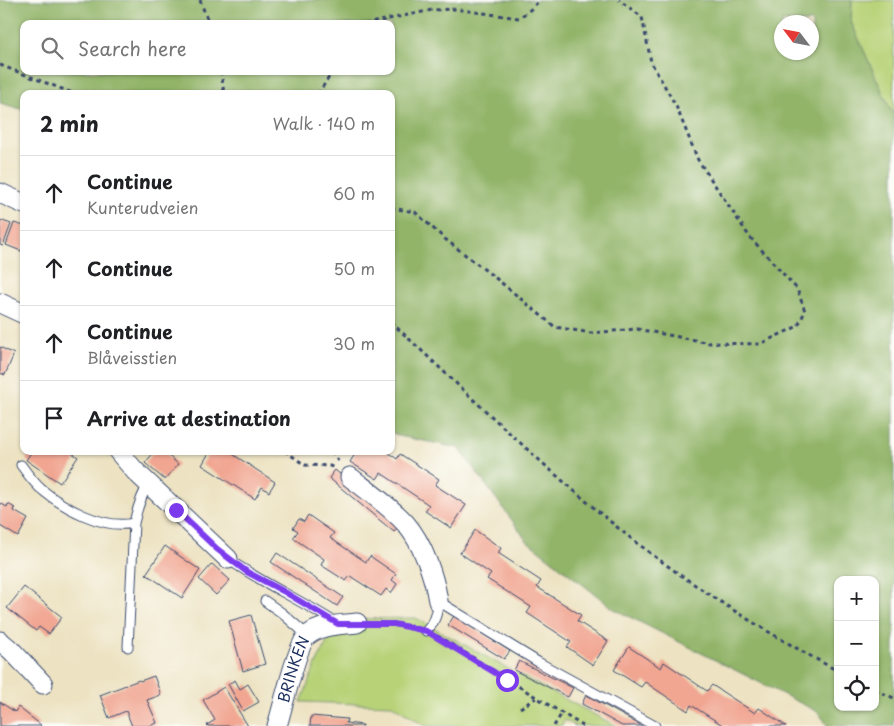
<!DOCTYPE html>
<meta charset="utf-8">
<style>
body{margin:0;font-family:"Playpen Sans",sans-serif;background:#f2f2f2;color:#202124}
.controls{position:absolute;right:15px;bottom:15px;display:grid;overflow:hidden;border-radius:10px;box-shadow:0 1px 4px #0004}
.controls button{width:45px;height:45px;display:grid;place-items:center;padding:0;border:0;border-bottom:1px solid #e0e0e0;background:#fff;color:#202124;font:25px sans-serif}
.compass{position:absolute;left:774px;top:15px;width:45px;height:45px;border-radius:50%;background:#fff;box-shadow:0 1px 4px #0004;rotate:302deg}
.stop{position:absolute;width:15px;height:15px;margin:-11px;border:4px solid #7c3aed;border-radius:50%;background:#fff}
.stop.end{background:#7c3aed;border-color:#fff;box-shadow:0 1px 5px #0008}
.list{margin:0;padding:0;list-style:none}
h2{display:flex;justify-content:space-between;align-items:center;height:65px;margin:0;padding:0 20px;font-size:21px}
h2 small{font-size:16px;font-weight:400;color:#757577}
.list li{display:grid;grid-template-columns:32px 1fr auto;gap:15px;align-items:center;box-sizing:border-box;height:75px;padding:0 20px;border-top:1px solid #e0e0e0}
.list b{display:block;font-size:19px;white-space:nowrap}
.list p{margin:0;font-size:16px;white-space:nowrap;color:#757577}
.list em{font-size:16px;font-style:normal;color:#757577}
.icon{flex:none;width:28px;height:28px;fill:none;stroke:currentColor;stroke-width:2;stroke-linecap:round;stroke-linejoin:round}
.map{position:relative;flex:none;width:894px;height:726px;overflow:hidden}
.search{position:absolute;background:#fff;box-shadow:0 1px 4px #0004;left:20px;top:20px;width:375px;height:55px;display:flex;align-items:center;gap:12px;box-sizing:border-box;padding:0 18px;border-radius:10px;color:#757577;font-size:19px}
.panel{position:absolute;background:#fff;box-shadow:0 1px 4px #0004;left:20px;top:90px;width:375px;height:365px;border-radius:10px}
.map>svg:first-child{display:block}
.green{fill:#b7d277;stroke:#69806a}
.forest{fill:#91b468;stroke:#567263;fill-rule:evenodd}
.building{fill:#f1a692}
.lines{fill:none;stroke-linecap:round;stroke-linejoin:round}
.lane-casing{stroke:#3a4a6d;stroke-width:11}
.street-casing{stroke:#3a4a6d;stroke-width:21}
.path{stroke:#3a4a6d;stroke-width:3;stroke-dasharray:4 4;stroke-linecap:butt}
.lane{stroke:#fff;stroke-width:9}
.street{stroke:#fff;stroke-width:19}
.route{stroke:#7c3aed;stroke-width:6}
.labels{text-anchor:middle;stroke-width:4;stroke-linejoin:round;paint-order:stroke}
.street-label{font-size:15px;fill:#1b2f5e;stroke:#fdfcf7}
</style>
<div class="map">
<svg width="894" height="726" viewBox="0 0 894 726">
<rect width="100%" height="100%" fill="#fdfcf7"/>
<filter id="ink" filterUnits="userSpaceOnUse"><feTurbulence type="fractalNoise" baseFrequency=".02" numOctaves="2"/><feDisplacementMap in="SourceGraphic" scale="10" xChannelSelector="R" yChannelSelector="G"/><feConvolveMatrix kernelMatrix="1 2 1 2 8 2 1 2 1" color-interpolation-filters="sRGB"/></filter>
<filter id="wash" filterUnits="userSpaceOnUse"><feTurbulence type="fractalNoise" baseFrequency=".0096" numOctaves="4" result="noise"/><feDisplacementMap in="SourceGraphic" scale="20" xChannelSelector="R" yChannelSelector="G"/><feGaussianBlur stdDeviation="1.12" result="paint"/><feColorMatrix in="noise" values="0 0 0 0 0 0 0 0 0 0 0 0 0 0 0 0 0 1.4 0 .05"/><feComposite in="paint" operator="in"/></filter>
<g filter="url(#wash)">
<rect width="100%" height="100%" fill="#ede3c3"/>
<!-- green -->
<path class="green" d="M852 0H894V113L891 111 851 22Z
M416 618 514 672 616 726H575L565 720 561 726H425L392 705 301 702C313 671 322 644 344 619Z"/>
<!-- forest -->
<path class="forest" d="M0 0H852L851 22 891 111 894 113V726H828L818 712 614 609 527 541 459 448 399 436 391 432V94H24V110L0 103ZM782 22H812V52H782ZM24 24H391V71H24ZM838 580H875V707H838Z"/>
<g id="blocks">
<!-- building -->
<path class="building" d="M0 220 11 224 3 246 0 245Z
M14 223 24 226V244L21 251 6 245Z
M0 347 14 354 5 375 0 373Z
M32 451H69L78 457 60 483 26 460Z
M155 451H163L178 464 165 480 145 463Z
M210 451H228L275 482 269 492 262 487 255 499 202 465Z
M351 451H386L397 459 400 454 439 479 435 485 466 505 451 528 425 511 429 505 381 473 377 479 350 462 355 454Z
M335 470 400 524 394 532 329 478Z
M0 503 7 507 8 504 15 508 14 511 28 519 18 537 0 526Z
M308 515 334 533 330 538 366 562 370 556 396 574 392 580 397 584 391 593 386 589 381 596 350 576 346 581 321 565 324 559 293 538 298 531 293 528 299 519 304 522Z
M475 530 501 548 498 553 541 581 537 587 581 615 577 621 608 641 593 665 567 647 571 642 527 613 531 607 487 579 491 574 460 553Z
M165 546 200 570 182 598 146 574Z
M277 553 343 597 337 606 271 562Z
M212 564 230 580 216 595 199 579Z
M24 587 62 617 49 634 39 627 36 631 7 608Z
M251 615 265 664 243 671 229 621Z
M454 616 510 651 504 659 448 625Z
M629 647 661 668 664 662 707 691 712 685 755 713 759 708 786 726H724L691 705 688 711 645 682 641 687 614 670Z
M519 661 573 688 568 697 514 670Z
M154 676 161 695 147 700 157 723 149 726H132L126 711 109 718 100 695 139 680 140 681Z
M235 680 240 689 248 684 259 702 243 711 228 684Z
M224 687 248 726H208L207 725 215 720 203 700Z
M586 695 642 726H622L582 704Z
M0 702 15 712 18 707 41 725 40 726H0Z
M311 716 347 719 346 723 363 725V726H310Z"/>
</g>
</g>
<g filter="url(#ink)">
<use href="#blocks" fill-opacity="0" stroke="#3a4a6d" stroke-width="1"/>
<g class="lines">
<!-- lane casing -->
<g class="lane-casing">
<path id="lane" d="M21 465C27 473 33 482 41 489 64 508 104 530 134 523
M228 559C262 583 301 600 336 623
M265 601 282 613 307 635
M426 631C435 623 438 613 438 601L538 662 655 726
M128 647 134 523C137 509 141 496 149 483"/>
</g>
<!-- street casing -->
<g class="street-casing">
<g id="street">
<path d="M0 193 24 204"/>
<path d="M0 303 24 314"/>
<path d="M118 451 135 471 228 559"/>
<path d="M350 477C368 491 391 507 406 524 423 544 434 576 438 601"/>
<path d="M0 641 12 651 43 684"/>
<path id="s1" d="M277 726C282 710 298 642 308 635 322 624 341 625 357 623"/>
</g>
</g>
<!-- path -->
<path class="path" d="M200 0 209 24
M365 24 432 10 454 9 519 18 531 9 540 0
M0 65 75 94
M221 71 224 94
M318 94 333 71
M391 208 415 212 445 239 498 280 555 327 591 333 637 329 710 343 760 344 798 326 805 311 797 289 749 236 698 160 676 106 651 62 642 17 619 0
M391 322C469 395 545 469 628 536 693 587 765 632 838 671
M285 451 305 465 330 466 334 468
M332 451 339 463
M374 624H394L415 628
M437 636 583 726
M875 690 894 698
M520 708 536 698
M554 726 562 713"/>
<!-- lane -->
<use href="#lane" class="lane"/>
<!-- street -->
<use href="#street" class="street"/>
</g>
</g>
<g class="lines" filter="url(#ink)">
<!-- route -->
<path class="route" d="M176 510 217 549 247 572 283 591 338 624H394L426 631 507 680"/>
</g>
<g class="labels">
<!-- street labels -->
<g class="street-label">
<text dy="5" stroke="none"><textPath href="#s1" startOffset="59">BRINKEN</textPath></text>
</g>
</g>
</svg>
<div class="controls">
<button>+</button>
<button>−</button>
<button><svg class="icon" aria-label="locate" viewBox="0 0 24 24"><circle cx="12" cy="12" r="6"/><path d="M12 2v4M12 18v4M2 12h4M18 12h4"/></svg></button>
</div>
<svg class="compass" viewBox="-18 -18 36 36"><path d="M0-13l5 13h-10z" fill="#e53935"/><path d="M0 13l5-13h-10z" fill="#757577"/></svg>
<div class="stop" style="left:507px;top:680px"></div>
<div class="stop end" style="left:176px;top:510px"></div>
<div class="search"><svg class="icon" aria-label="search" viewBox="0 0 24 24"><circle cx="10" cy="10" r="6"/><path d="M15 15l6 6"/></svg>Search here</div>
<section class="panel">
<h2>2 min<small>Walk · 140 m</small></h2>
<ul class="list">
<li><svg class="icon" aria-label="ahead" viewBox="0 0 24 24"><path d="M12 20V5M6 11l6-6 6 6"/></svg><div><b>Continue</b><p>Kunterudveien</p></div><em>60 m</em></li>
<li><svg class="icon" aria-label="ahead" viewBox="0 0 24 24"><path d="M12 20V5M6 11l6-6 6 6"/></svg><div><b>Continue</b></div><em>50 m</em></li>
<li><svg class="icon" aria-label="ahead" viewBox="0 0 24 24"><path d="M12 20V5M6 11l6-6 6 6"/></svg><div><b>Continue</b><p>Blåveisstien</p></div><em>30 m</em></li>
<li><svg class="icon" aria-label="arrive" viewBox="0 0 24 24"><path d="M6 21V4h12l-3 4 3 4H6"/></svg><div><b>Arrive at destination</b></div></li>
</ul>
</section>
</div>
